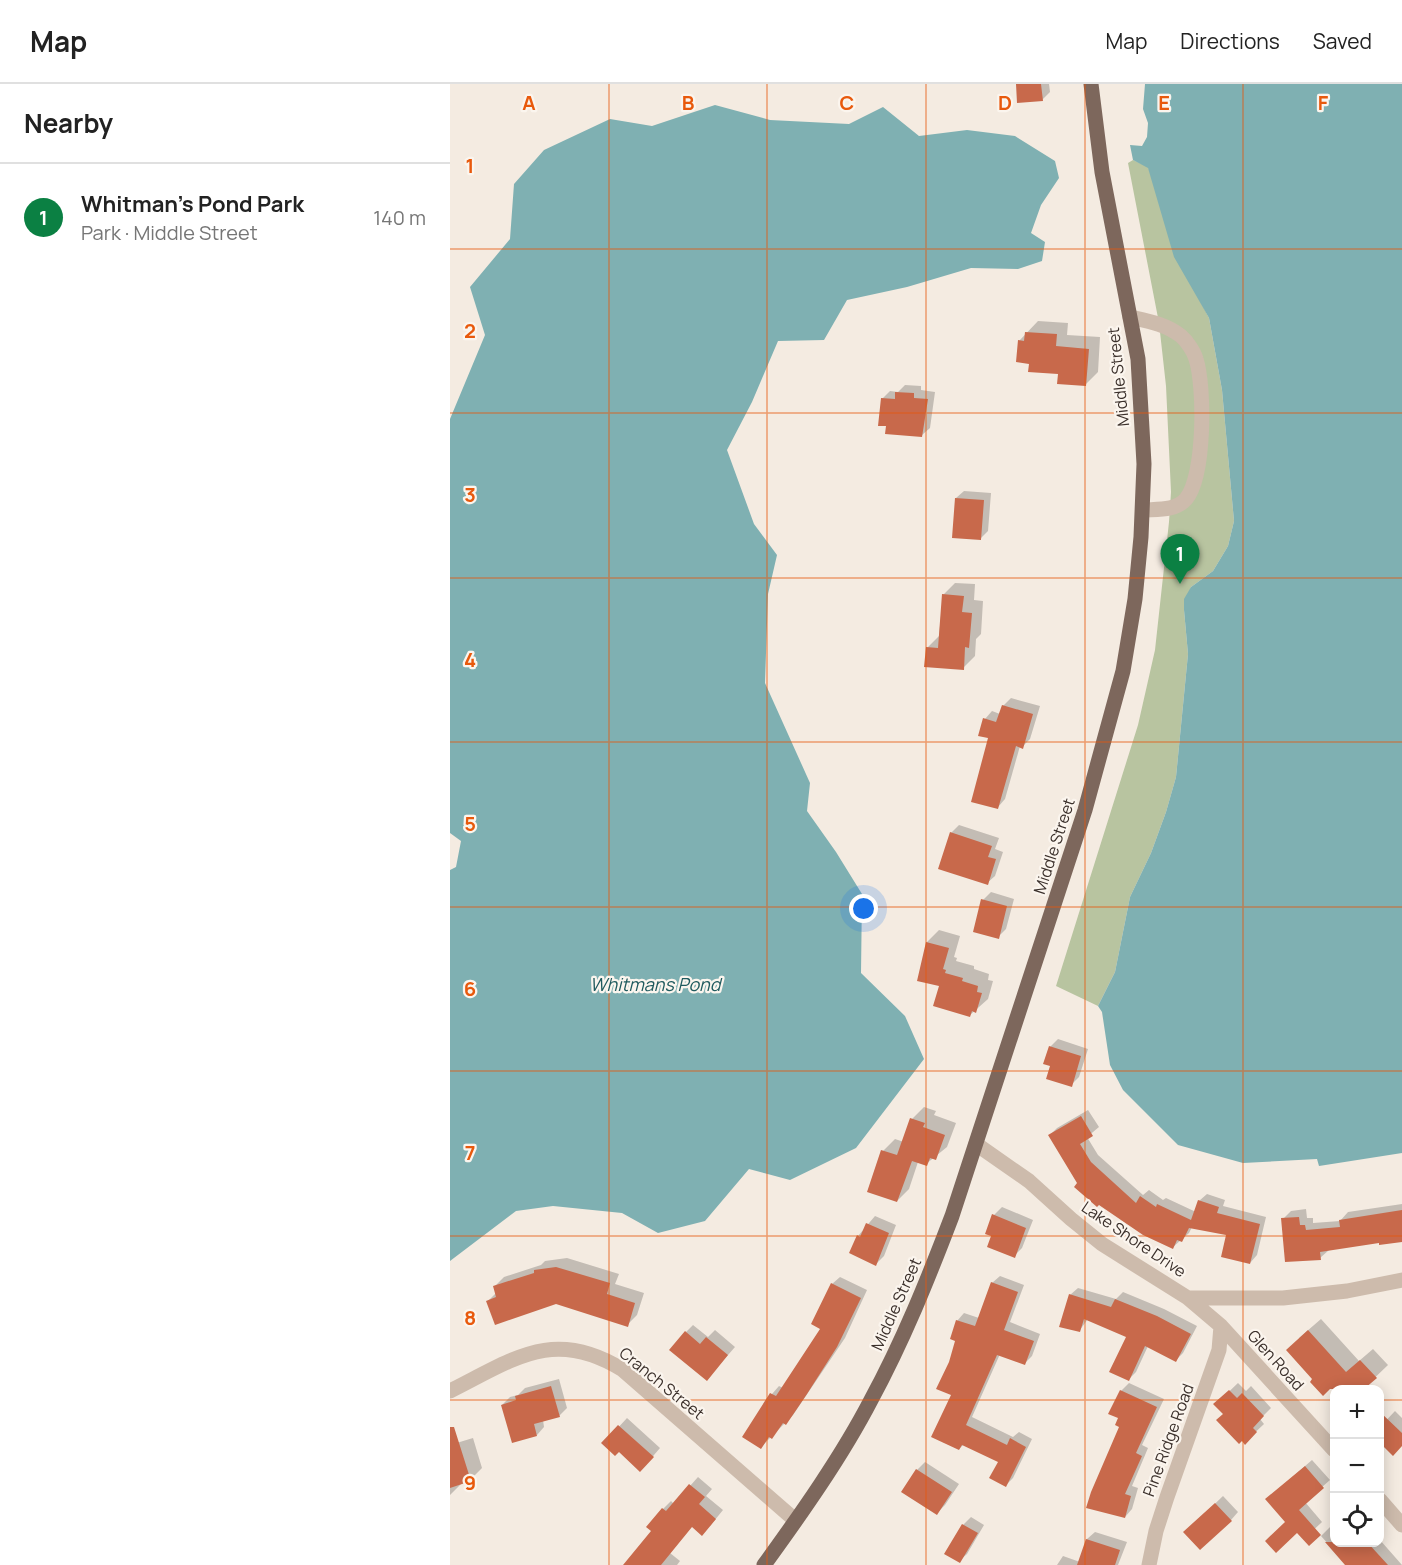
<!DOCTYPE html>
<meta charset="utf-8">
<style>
body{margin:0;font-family:Manrope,sans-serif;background:#f6f6f6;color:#222}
.controls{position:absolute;right:18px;bottom:18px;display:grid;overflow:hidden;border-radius:12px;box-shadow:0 3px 15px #0003}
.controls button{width:54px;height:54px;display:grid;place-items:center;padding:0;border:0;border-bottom:2px solid #e0e0e0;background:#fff;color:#222;font:30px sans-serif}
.you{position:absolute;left:414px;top:825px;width:21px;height:21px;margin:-15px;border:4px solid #fff;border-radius:50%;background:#1a73e8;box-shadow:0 0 0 9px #1a73e833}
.badge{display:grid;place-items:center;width:39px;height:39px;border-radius:50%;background:#0b8043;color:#fff;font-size:20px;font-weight:700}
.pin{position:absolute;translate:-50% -50px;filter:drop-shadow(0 2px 3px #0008)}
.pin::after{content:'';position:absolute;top:32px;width:21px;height:18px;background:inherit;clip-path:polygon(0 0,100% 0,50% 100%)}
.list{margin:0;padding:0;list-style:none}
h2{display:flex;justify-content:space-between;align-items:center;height:78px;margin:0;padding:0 24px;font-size:26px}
h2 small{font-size:20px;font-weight:400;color:#767676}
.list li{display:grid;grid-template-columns:39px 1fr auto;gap:18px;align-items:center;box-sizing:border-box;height:108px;padding:0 24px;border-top:2px solid #e0e0e0}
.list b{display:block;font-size:22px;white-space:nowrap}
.list p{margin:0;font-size:20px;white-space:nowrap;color:#767676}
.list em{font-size:20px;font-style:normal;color:#767676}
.icon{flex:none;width:33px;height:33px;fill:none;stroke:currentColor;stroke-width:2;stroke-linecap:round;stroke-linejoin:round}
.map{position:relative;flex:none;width:952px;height:1481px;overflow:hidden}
header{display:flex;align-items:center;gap:36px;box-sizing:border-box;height:84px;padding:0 30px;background:#fff;border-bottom:2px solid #e0e0e0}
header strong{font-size:28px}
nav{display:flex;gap:33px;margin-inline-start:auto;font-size:21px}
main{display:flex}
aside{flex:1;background:#fff}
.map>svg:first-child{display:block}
.green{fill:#b8c4a0}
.water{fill:#7fb0b2}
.shadow{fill:#0003}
.building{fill:#c8694b}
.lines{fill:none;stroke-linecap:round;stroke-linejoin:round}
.minor{stroke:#cdbbac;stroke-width:15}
.major{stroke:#7d675c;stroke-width:15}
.grid{fill:none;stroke:#e8590c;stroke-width:1.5;stroke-opacity:0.55}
.labels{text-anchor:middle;stroke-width:4.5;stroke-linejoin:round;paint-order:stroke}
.street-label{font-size:16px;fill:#3b302b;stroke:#fbf5ee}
.water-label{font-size:18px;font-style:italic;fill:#1f5a5e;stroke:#fbf5ee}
.grid-label{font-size:20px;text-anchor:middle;font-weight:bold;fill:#e8590c;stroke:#fbf5ee;stroke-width:4.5;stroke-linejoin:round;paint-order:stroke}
</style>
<header>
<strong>Map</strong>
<nav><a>Map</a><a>Directions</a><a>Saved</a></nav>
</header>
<main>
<aside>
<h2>Nearby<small></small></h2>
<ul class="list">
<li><span class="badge">1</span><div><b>Whitman's Pond Park</b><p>Park · Middle Street</p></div><em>140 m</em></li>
</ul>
</aside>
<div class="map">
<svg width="952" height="1481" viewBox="0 0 952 1481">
<rect width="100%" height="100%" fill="#f4ebe1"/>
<!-- green -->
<path class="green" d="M683 76 698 83 746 209 759 234 772 306 784 437 778 462 763 487 741 503 734 526 738 570 726 693 716 728 701 769 680 813 665 888 648 922 606 902 688 641 705 566 719 438 721 408 716 302 709 239 678 79Z"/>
<!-- water -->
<path class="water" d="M695 0H952V1069L869 1082 867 1075 793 1079 728 1061 673 1006 660 981 652 928 648 922 665 888 680 813 701 769 716 728 726 693 738 570 734 526V515L741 503 763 487 778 462 784 437 772 306 759 234 724 173 698 84 683 76 680 61 692 62 697 53 698 39 693 25Z
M265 21 320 36 399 40 433 23 469 52 517 46 565 52 605 77 609 94 591 121 581 149 595 158 592 177 568 185 521 184 457 203 397 216 374 256 328 257 302 318 277 366 304 440 327 471 318 510 315 599 360 699 357 727 386 768 412 810 411 889 455 932 474 975 406 1064 340 1096 299 1085 255 1137 208 1149 172 1129 103 1122 66 1127 0 1177V786L6 783 11 757 0 749V335L35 251 20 203 60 155 64 100 94 66 160 35 202 42Z"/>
<!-- shadow -->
<path class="shadow" d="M567 0H599L600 8 592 16Z
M588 237 618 239 617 251 650 253 648 288 636 300 609 288 569 257Z
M455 301 471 302V306L485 308 480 344 472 351 437 341 432 315 440 307 448 308Z
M514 407 541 409 538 447 530 455 506 414Z
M505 499 525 500 524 516 533 517 531 550 526 555 525 572 513 584 477 564 489 552 493 511Z
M561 614 590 622 580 655 572 663 570 662 555 715 548 723 540 653 535 635 542 627 550 630 553 622Z
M509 741 549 754 545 765 553 768 545 792 537 799 501 749Z
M541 808 564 815 556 845 548 853 533 816Z
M489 846 510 852 504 873 507 874 506 877 524 882V885L539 890 538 896 543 897 538 915 520 931 490 901 469 895 477 858Z
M608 955 638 965 629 993 621 1001 602 981 600 963Z
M474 1023 486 1027 484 1031 506 1039 497 1063 476 1080 468 1078 459 1105 447 1117 418 1107 433 1067 445 1055 454 1058 462 1035Z
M638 1026 649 1043 637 1053 648 1071 693 1111 699 1106 713 1116 716 1114 746 1128 749 1117 757 1110 775 1116 773 1122 816 1133 807 1171 800 1179 778 1150 742 1143 739 1149 723 1163 629 1099 600 1051 607 1044Z
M952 1120V1156L930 1157 879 1166 870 1174 833 1135 841 1127 856 1125 857 1134H863V1139L890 1137 898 1128Z
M552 1123 583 1136 572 1164 564 1172 543 1152 544 1131Z
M425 1132 446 1141 434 1172 426 1180 408 1152Z
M117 1174 169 1190 165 1200 194 1209 187 1231 177 1241 106 1219 38 1217 46 1209 44 1203 54 1193 91 1181 95 1177Z
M550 1192 574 1201 560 1238 590 1250 582 1272 575 1279 550 1270 522 1333 563 1353 569 1348 582 1355 563 1394 556 1401 550 1377 514 1360 509 1365 500 1278 507 1255V1237L514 1229 529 1234 542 1199Z
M390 1193 417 1206 395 1254 343 1331 311 1363 322 1310 329 1302 333 1304 372 1245 382 1200Z
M628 1204 666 1215 673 1208 714 1225 747 1242 733 1269 726 1276 698 1262 686 1288 679 1295 678 1252 638 1235 629 1247 620 1211Z
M871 1235 909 1277 923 1265 938 1281 912 1306H885L882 1302 864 1295 849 1254Z
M243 1241 258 1253 265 1246 285 1263 264 1287 236 1248Z
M109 1295 117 1324 109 1332 93 1336 94 1343 87 1351 52 1321 60 1313 68 1311 75 1304Z
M679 1299 714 1315 692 1361 698 1364 682 1402 688 1404 682 1425 675 1433 671 1307Z
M788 1299 796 1307 801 1302 821 1324 810 1335 814 1340 795 1358 775 1329 766 1320Z
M945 1327 952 1334V1361L943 1370 930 1357V1343Z
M177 1334 210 1364 198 1378 154 1359Z
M23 1354 32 1384 20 1396 13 1398 0 1411V1361Z
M862 1376 880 1396 855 1418 872 1438 854 1455 837 1438 824 1409Z
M475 1378 509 1400 495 1421 487 1429 453 1408 467 1386Z
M248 1393 262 1405 256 1412 273 1426 260 1442H242L220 1469 230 1477 227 1481H175L203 1447 213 1425 221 1417 224 1420Z
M773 1412 788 1428 781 1436 743 1441Z
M521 1433 534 1441 517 1470 509 1477 513 1441Z
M884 1439V1458H930V1456L952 1481H897L871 1452Z
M645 1448 677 1458 668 1481H607L613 1472 630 1478 637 1455Z"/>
<!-- building -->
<path class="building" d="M566 0H591L593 17 567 19Z
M575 248 607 250 606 262 639 265 636 302 607 300 608 290 578 288 579 280 566 278 568 256 574 257Z
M445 308 464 309V314L478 315 472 353 435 350 436 342H428L431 314 445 315Z
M505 414 534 416 531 456 502 454Z
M492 510 514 512 512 528 522 529 519 564 515 563 514 586 474 583 476 563 488 564Z
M552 621 583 630 573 665 566 662 548 725 521 718 538 654 528 652 533 634 546 638Z
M500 748 542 762 538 773 546 775 538 801 488 785Z
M531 815 557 822 549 855 523 848Z
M476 858 499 864 493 885 496 886 495 889 513 894 512 897 528 902 527 908 532 909 526 929 522 927 520 933 483 922 489 902 467 897Z
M599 962 631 972 622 1003 596 995 600 982 593 980Z
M631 1032 643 1052 630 1060 641 1078 686 1119 690 1112 706 1123 707 1120 741 1136 748 1116 769 1123 767 1129 810 1140 800 1180 771 1173 776 1151 739 1144 732 1158 727 1156 723 1165 693 1151 649 1121 647 1123 624 1103 627 1099 598 1051Z
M460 1034 475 1039 473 1043 495 1051 486 1076 480 1074 477 1082 462 1077 447 1118 417 1108 431 1066 447 1071Z
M952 1126V1158L929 1161V1159L870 1168 871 1176 835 1178 831 1134 849 1133 850 1141H855L856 1146 890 1143 889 1136Z
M542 1130 576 1144 565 1174 537 1163 541 1152 535 1150Z
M416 1139 439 1149 426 1182 399 1169 407 1151 410 1153Z
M106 1183 160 1199 157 1210 185 1219 178 1243 106 1220 45 1241 36 1217 46 1213 43 1202 84 1189V1186Z
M541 1198 568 1208 554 1246 584 1257 575 1281 547 1271 516 1341 557 1361 560 1354 576 1363 556 1403 539 1394 548 1378 512 1361 509 1366 481 1353 501 1311 486 1305 499 1278 505 1257 500 1255 506 1236 525 1242Z
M381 1199 411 1214 387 1263 357 1310 336 1341 333 1339 322 1355 319 1353 311 1365 292 1353 320 1309 326 1312 370 1245 361 1240Z
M619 1210 661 1223 665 1215 707 1232 741 1250 726 1278 695 1262 679 1297 659 1288 676 1253 634 1235 630 1248 609 1243Z
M858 1246 896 1288 910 1276 927 1294 914 1305H880L873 1312 860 1298 862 1295 836 1266Z
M235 1247 250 1260 256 1253 278 1271 257 1297 219 1266Z
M101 1302 110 1333 84 1340 87 1352 62 1359 51 1321 66 1316 65 1312Z
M670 1306 707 1323 686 1369 692 1372 675 1410 681 1412 675 1434 636 1424 641 1408 669 1343 665 1341 668 1334 658 1330Z
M779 1306 787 1314 792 1309 814 1332 803 1344 807 1348 795 1361 792 1357 789 1360 766 1336 773 1330 763 1320Z
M930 1328 952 1349V1362L943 1372 930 1359Z
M168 1341 204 1373 190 1388 169 1368 165 1372 151 1359Z
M0 1343H4L21 1397 0 1404Z
M855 1382 874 1404 849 1426 871 1451 859 1462 847 1449 826 1469 815 1457 835 1438 815 1415Z
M466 1385 502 1408 487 1431 451 1408Z
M239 1400 255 1413 249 1420 266 1435 252 1452 242 1443 211 1481H173L201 1447 196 1443 212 1424 216 1427Z
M765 1419 782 1437 750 1466 733 1448Z
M512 1440 528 1449 510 1479 494 1470Z
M636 1455 670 1466 665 1481H627Z
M875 1458H917L938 1481H895Z"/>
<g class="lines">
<!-- minor -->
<path class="minor" d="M680 233C698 237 716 240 731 252 737 257 744 268 746 275 755 303 755 392 736 415 726 427 707 425 693 426
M526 1060 579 1097 621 1135 652 1160 738 1214H833L897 1207 952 1196
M738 1214 771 1242 884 1366
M0 1307C64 1275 104 1243 173 1286L345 1436
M930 1416 952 1441
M699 1481 706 1447 717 1413 769 1266 771 1242"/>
<!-- major -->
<path class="major" d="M314 1481C351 1430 392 1372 421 1316 453 1257 478 1195 502 1132L635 726 673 587 685 515 691 453 694 380 688 275 652 88 641 0"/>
</g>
<!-- grid -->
<path class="grid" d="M159 0V1481M317 0V1481M476 0V1481M635 0V1481M793 0V1481M0 165H952M0 329H952M0 494H952M0 658H952M0 823H952M0 987H952M0 1152H952M0 1316H884M930 1316H952"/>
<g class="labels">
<!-- street labels -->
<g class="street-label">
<text transform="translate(668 293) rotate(-96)" y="6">Middle Street</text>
<text transform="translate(604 762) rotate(-72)" y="6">Middle Street</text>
<text transform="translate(684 1155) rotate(34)" y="6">Lake Shore Drive</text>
<text transform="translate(446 1220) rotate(-66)" y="6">Middle Street</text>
<text transform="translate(826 1276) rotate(48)" y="6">Glen Road</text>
<text transform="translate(212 1299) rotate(39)" y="6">Cranch Street</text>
<text transform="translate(718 1356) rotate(-70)" y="6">Pine Ridge Road</text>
</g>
<!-- water labels -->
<g class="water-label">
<text x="205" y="907">Whitmans Pond</text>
</g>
</g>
<g class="grid-label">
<text x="79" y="26">A</text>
<text x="238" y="26">B</text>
<text x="397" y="26">C</text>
<text x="555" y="26">D</text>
<text x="714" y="26">E</text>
<text x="873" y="26">F</text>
<text x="20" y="89">1</text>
<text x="20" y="254">2</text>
<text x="20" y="418">3</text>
<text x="20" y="583">4</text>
<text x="20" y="747">5</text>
<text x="20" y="912">6</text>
<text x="20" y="1076">7</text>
<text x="20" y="1241">8</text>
<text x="20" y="1406">9</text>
</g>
</svg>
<div class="controls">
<button>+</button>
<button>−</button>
<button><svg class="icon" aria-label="locate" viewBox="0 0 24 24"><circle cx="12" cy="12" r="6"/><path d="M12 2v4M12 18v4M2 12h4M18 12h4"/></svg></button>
</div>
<div class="you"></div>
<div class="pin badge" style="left:730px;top:500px">1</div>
</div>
</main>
